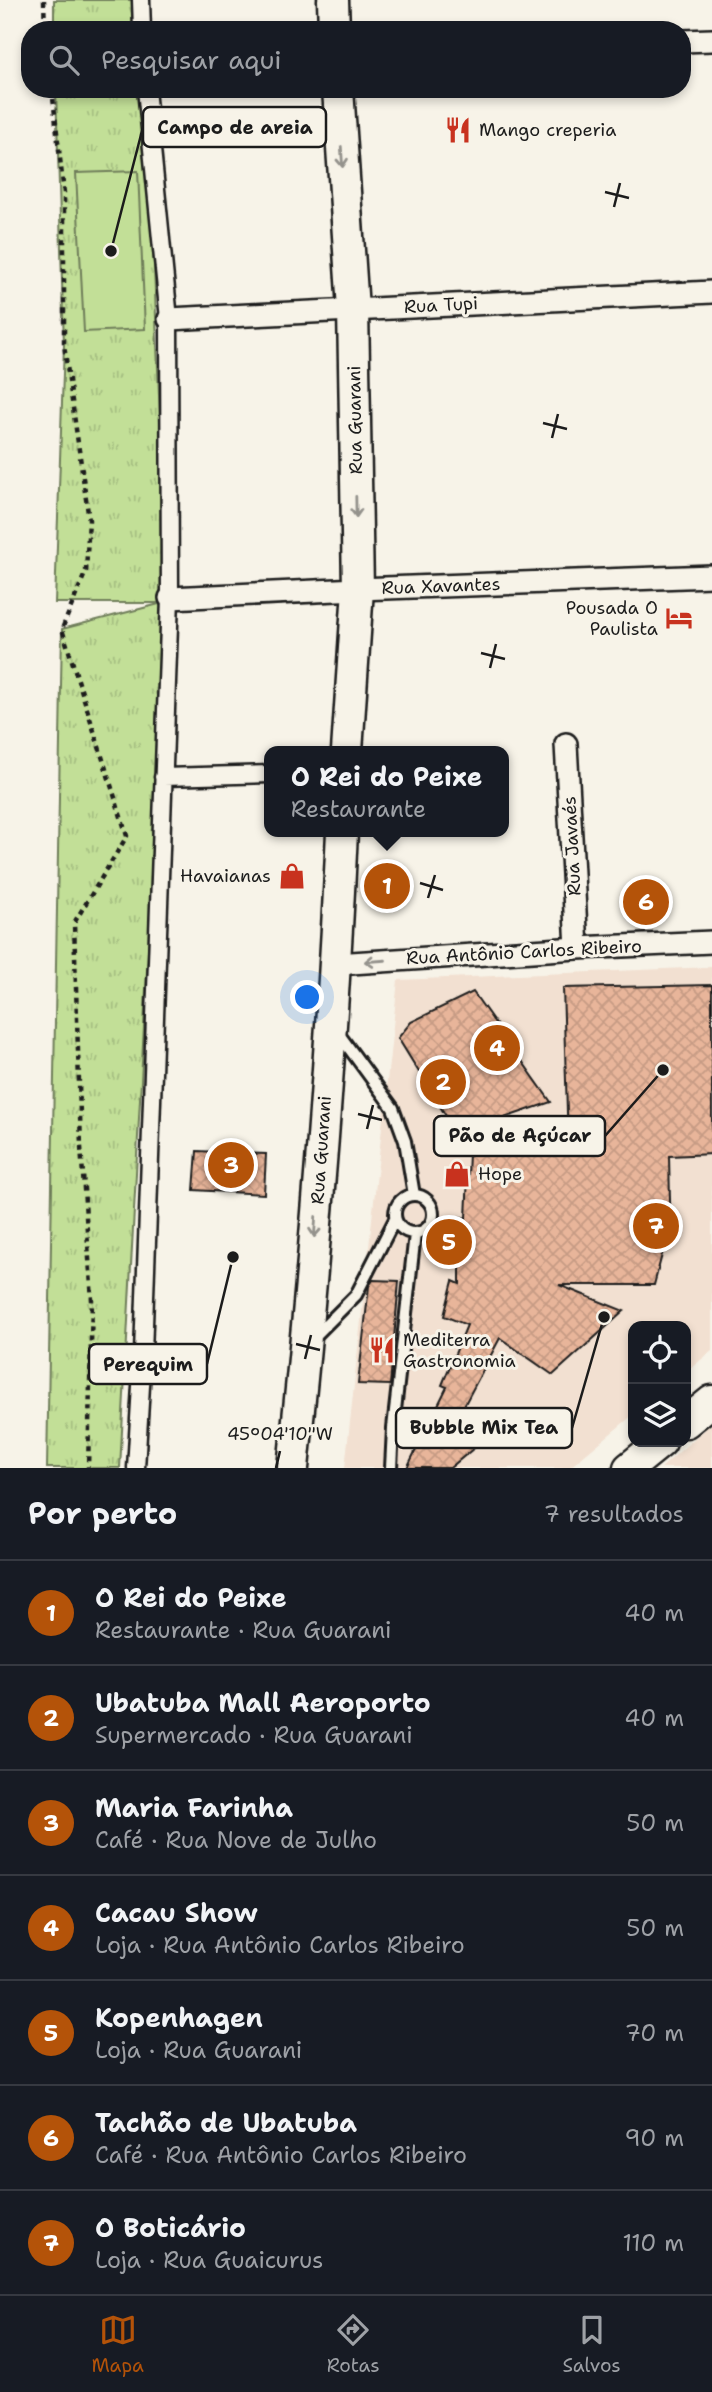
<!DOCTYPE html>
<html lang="pt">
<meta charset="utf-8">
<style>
body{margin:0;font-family:"Shantell Sans",sans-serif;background:#20242c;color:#f1f3f6}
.controls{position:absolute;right:21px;bottom:21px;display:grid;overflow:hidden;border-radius:14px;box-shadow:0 4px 10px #0003}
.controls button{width:63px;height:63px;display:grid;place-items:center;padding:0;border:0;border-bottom:2px solid #363941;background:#171b24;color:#f1f3f6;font:35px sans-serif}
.you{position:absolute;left:308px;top:998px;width:24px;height:24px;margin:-18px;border:5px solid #fff;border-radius:50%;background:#1a73e8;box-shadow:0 0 0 10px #1a73e833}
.badge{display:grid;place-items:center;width:46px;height:46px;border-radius:50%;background:#b45309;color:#fff;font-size:23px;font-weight:700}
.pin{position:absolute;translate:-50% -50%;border:4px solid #fff;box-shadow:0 2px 7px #0006}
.popup{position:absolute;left:264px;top:746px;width:245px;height:91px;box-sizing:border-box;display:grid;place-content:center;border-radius:14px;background:#171b24;filter:drop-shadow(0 2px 5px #0005);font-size:23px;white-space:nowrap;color:#9ea1a6}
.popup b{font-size:26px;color:#f1f3f6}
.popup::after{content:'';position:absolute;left:50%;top:100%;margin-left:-14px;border:14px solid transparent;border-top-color:#171b24}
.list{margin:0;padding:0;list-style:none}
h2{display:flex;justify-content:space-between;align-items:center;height:91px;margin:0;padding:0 28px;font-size:30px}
h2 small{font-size:23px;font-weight:400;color:#9ea1a6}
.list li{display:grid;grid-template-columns:46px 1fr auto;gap:21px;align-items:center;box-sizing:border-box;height:105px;padding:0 28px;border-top:2px solid #363941}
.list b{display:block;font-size:26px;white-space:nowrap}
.list p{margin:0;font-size:23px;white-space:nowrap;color:#9ea1a6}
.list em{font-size:23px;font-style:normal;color:#9ea1a6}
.icon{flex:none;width:38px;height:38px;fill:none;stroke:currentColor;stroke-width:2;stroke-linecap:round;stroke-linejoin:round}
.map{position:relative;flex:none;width:712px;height:1468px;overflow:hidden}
.search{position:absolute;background:#171b24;box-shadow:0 4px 10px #0003;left:21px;right:21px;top:21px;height:77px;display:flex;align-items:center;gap:18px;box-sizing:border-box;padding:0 24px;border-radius:28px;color:#9ea1a6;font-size:26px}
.sheet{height:826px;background:#171b24}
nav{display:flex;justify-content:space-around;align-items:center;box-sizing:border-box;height:98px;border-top:2px solid #363941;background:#171b24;font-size:19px;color:#9ea1a6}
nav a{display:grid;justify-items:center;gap:4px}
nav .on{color:#b45309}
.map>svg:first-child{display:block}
.built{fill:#f2e0d1}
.grass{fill:url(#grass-tufts);stroke:#6f7e5a;stroke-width:2}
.garden{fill:#c2df97;stroke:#6f7e5a;stroke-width:2}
.building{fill:url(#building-cross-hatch);stroke:#1c1c1c;stroke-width:2}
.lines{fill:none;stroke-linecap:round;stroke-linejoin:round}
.service-casing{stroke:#1c1c1c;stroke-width:16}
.pedestrian-casing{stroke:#1c1c1c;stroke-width:21}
.minor-casing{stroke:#1c1c1c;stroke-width:26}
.secondary-casing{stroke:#1c1c1c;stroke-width:35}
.path{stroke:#1c1c1c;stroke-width:4.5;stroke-dasharray:5 5;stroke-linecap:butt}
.service{stroke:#f7f3e8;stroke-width:10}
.pedestrian{stroke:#f7f3e8;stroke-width:16}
.minor{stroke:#f7f3e8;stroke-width:21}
.secondary{stroke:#f7f3e8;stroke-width:30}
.oneway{stroke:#94928c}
.ticks{fill:none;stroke:#1c1c1c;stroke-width:2.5}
.labels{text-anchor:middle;stroke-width:6;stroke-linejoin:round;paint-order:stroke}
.poi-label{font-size:18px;fill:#1c1c1c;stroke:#f7f3e8;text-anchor:start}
.street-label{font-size:18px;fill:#1c1c1c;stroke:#f7f3e8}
.ticks-label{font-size:18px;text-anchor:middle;fill:#1c1c1c;stroke:#f7f3e8;stroke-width:6;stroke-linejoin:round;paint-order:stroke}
.leader{fill:none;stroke:#1c1c1c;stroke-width:2.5}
.callout-dot{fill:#1c1c1c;stroke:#f7f3e8;stroke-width:2.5}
.callout{fill:#f7f3e8;stroke:#1c1c1c;stroke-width:2.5}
.callout-label{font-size:19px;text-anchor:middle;font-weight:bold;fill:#1c1c1c}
</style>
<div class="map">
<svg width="712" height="1468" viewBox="0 0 712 1468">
<defs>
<pattern id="grass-tufts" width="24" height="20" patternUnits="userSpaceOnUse" patternTransform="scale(1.75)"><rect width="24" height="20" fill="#c2df97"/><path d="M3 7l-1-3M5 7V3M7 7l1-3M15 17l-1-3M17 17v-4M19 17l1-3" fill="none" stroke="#a6bf82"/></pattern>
<pattern id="building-cross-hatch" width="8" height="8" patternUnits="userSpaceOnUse" patternTransform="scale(1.75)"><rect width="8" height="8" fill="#e8b59a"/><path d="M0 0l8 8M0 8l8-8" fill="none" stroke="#c69b84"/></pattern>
</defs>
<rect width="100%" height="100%" fill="#f7f3e8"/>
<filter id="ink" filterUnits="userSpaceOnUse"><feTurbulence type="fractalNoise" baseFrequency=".0143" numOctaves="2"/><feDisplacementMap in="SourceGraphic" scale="14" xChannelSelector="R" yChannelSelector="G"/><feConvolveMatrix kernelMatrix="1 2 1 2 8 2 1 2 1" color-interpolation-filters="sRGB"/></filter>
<g filter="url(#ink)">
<!-- built -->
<path class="built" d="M712 967V1351L686 1372V1326H633V1415L569 1468H345L398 980Z
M712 1423V1468H661Z"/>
<!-- grass -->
<path class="grass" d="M54 0H137L138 30H54Z
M56 89H141L154 266 167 602 120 1468H47L62 629 163 603H55L64 345Z"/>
<!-- garden -->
<path class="garden" d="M138 171 145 329 84 332 76 173Z"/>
<!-- building -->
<path class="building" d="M712 985V1154L669 1156 671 1246 664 1247 654 1285H559L624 1311 553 1375 500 1338 459 1415 456 1435 474 1448 450 1468H407L447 1387 442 1385 467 1325 444 1316 453 1281 460 1284V1217L466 1218 469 1154 568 1143 563 988Z
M473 992 551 1102 457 1134 398 1038 411 1022Z
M197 1151 266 1154 264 1194 194 1190Z
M373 1280 399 1281 390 1385 358 1384 369 1286Z"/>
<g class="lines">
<!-- service casing -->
<g class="service-casing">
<path id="service" d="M338 1033 393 1108 405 1141 414 1195
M395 1214a19 19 0 1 1 38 0a19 19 0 1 1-38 0Z
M312 1339 356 1295 395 1219
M391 1468 393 1428 415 1234"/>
</g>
<!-- pedestrian casing -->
<g class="pedestrian-casing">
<path id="pedestrian" d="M141 0 142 30
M163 777 270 774
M136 1468 143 1353 170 598 169 319 146 89"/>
</g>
<!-- minor casing -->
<g class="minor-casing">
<path id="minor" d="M682 41 712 40
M169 319 712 292
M170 598 358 589 712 576
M566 744 577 948
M336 964 577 948 712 942"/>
</g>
<!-- secondary casing -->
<g class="secondary-casing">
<path id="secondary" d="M333 0 334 30
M338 89 353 309 358 589 347 751
M686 1422 712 1401
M293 1468C315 1257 332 1044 342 832
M629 1468 661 1442"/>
</g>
<!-- path -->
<path class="path" d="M44 0 45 30
M52 89 64 193V345L89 520 86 571 62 629 127 836 74 923 81 1147 92 1300 88 1468"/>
<!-- service -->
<use href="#service" class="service"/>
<!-- pedestrian -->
<use href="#pedestrian" class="pedestrian"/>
<!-- minor -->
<use href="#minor" class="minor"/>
<!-- secondary -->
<use href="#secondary" class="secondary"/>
</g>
<!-- one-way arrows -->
<defs><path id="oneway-shaft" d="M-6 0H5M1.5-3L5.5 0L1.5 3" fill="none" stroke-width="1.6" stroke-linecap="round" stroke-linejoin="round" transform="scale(1.75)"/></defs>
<g class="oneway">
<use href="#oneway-shaft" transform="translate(342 157) rotate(86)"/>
<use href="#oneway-shaft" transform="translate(356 507) rotate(89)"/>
<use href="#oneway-shaft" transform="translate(375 961) rotate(176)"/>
<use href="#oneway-shaft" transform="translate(315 1227) rotate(94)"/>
</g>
</g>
<!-- ticks -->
<path class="ticks" d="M605 192 629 198M614 207 620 183M543 423 567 429M552 438 558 414M481 653 505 659M490 668 496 644M420 883 443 890M428 898 435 875M358 1114 382 1120M367 1129 373 1105M296 1344 320 1350M305 1359 311 1335M276 1468 280 1451"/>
<!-- icons -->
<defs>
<g id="restaurant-bare" transform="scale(2.1)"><path d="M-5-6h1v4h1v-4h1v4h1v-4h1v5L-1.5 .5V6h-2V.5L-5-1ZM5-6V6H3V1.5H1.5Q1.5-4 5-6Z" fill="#c8321e" stroke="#f7f3e8" stroke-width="2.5" paint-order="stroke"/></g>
<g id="hotel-bare" transform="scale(2.1)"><path d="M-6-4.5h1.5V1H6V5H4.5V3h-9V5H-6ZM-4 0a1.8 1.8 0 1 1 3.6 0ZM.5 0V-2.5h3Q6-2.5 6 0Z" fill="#c8321e" stroke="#f7f3e8" stroke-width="2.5" paint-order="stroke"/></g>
<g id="shop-bare" transform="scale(2.1)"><path d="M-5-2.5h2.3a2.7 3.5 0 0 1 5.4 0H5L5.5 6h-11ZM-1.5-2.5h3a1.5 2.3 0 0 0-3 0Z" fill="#c8321e" stroke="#f7f3e8" stroke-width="2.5" paint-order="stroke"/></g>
</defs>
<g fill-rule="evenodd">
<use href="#restaurant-bare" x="458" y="130"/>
<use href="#hotel-bare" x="679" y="618"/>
<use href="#shop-bare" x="292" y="876"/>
<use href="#shop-bare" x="457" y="1174"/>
<use href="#restaurant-bare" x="382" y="1350"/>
</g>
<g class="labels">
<!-- poi labels -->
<g class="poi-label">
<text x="479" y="136">Mango creperia</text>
<text x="658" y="614" text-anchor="end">Pousada O<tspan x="658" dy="21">Paulista</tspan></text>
<text x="271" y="882" text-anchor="end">Havaianas</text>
<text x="478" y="1180">Hope</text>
<text x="403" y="1346">Mediterra<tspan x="403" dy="21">Gastronomia</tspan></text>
</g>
<!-- street labels -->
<g class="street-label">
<text transform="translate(441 305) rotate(-3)" y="6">Rua Tupi</text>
<text transform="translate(355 420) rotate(-91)" y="6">Rua Guarani</text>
<text transform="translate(441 586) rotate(-2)" y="6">Rua Xavantes</text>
<text transform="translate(572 846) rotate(-93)" y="6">Rua Javaés</text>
<text transform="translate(524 952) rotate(-3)" y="6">Rua Antônio Carlos Ribeiro</text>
<text transform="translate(321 1150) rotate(-86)" y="6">Rua Guarani</text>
</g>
</g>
<g class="ticks-label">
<text x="280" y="1440">45°04'10"W</text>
</g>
<!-- callouts -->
<path class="leader" d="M111 251L143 127M663 1070L605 1136M233 1257L207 1364M604 1317L572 1428"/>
<g class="callout-dot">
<circle cx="111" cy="251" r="7"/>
<circle cx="663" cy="1070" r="7"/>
<circle cx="233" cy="1257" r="7"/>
<circle cx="604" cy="1317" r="7"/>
</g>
<g class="callout">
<rect x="143" y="107" width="183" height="40" rx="7"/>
<rect x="434" y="1116" width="171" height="40" rx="7"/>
<rect x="89" y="1344" width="118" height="40" rx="7"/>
<rect x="396" y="1408" width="176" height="40" rx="7"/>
</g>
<g class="callout-label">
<text x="235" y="134">Campo de areia</text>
<text x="520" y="1142">Pão de Açúcar</text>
<text x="148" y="1371">Perequim</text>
<text x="484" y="1434">Bubble Mix Tea</text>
</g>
</svg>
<div class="controls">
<button><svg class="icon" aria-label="locate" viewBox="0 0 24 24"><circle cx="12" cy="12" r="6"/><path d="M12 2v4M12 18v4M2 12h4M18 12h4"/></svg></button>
<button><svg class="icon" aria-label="layers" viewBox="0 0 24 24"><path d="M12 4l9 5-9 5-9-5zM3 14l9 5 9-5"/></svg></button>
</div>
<div class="you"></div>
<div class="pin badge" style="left:387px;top:886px">1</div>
<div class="popup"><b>O Rei do Peixe</b>Restaurante</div>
<div class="pin badge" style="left:443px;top:1082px">2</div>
<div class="pin badge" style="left:231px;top:1165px">3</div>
<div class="pin badge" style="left:497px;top:1048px">4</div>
<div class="pin badge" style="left:449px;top:1242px">5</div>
<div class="pin badge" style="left:646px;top:902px">6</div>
<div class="pin badge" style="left:656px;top:1226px">7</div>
<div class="search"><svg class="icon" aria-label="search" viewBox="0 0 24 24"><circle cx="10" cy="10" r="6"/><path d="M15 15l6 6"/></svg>Pesquisar aqui</div>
</div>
<section class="sheet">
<h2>Por perto<small>7 resultados</small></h2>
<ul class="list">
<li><span class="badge">1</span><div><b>O Rei do Peixe</b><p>Restaurante · Rua Guarani</p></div><em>40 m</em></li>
<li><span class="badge">2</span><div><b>Ubatuba Mall Aeroporto</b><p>Supermercado · Rua Guarani</p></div><em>40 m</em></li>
<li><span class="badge">3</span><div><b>Maria Farinha</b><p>Café · Rua Nove de Julho</p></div><em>50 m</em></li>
<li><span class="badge">4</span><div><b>Cacau Show</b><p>Loja · Rua Antônio Carlos Ribeiro</p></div><em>50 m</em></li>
<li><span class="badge">5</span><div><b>Kopenhagen</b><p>Loja · Rua Guarani</p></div><em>70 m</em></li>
<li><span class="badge">6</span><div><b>Tachão de Ubatuba</b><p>Café · Rua Antônio Carlos Ribeiro</p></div><em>90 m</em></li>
<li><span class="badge">7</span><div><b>O Boticário</b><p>Loja · Rua Guaicurus</p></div><em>110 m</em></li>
</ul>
</section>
<nav>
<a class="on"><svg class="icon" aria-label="map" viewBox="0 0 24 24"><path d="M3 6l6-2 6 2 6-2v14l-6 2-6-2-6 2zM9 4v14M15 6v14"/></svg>Mapa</a>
<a><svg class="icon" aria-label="directions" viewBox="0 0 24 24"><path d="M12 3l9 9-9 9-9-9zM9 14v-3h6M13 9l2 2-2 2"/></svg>Rotas</a>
<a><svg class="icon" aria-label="saved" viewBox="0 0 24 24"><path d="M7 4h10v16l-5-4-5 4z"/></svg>Salvos</a>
</nav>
